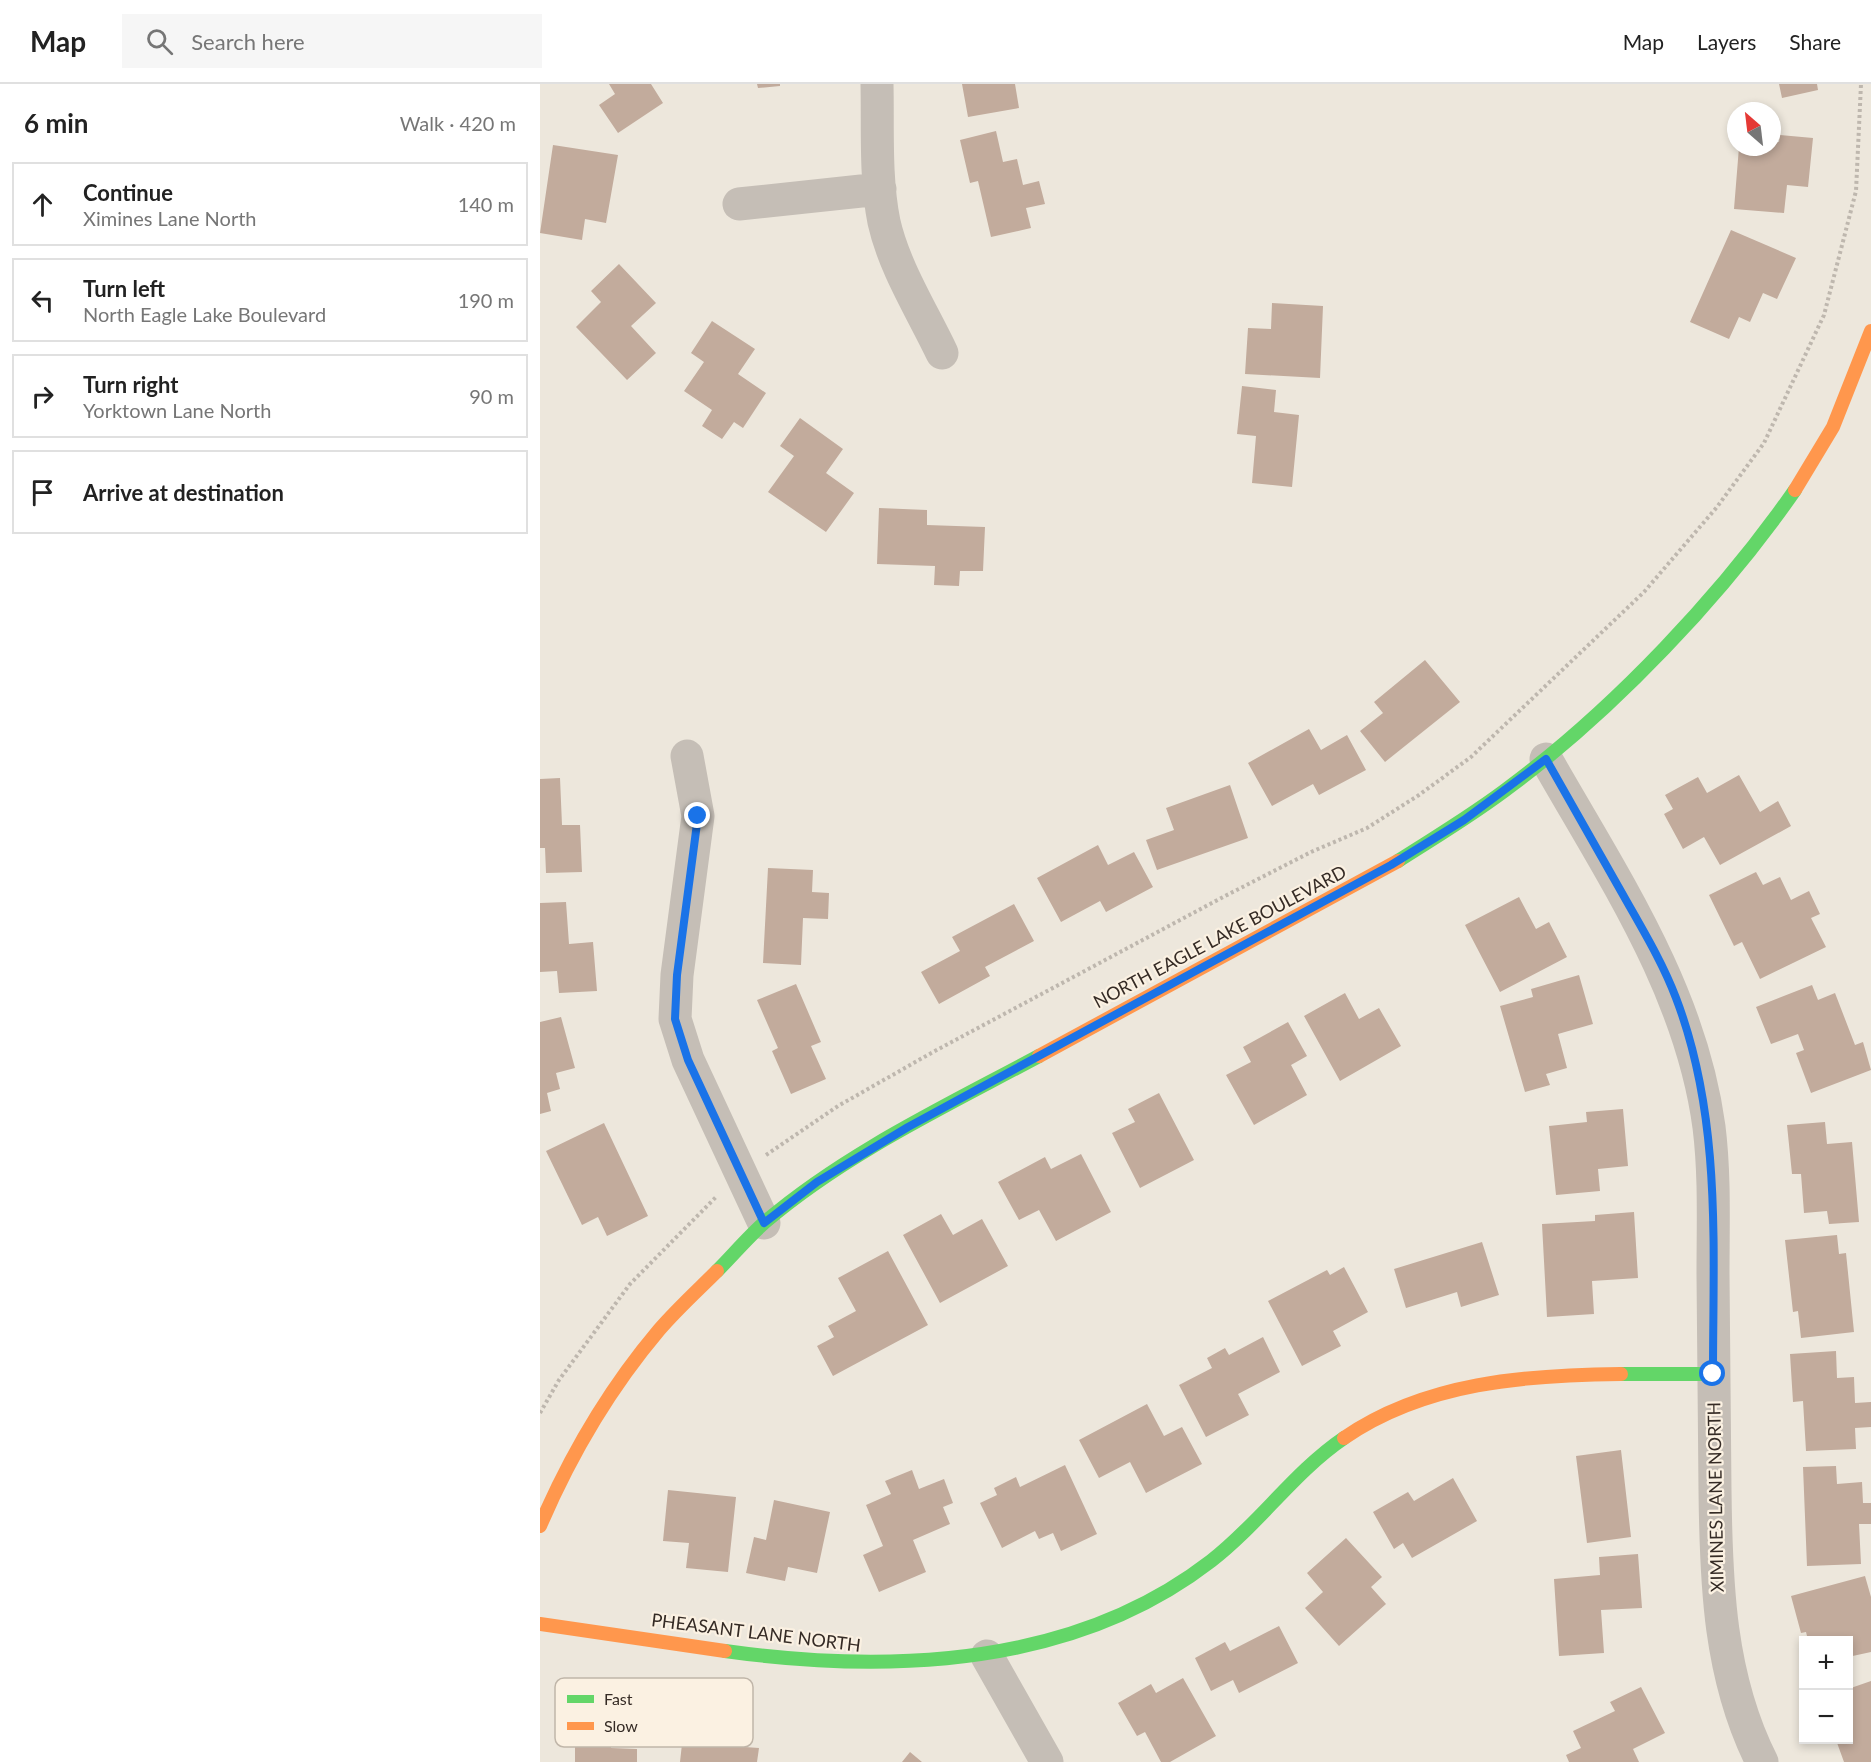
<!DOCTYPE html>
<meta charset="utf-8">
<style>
body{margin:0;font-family:Lato,sans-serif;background:#f6f6f6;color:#222}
.controls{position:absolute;right:18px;bottom:18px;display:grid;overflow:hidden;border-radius:0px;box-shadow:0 3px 9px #0003}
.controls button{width:54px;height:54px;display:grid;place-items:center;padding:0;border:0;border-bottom:2px solid #e0e0e0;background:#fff;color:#222;font:30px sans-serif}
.compass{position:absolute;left:1187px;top:18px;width:54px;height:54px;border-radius:50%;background:#fff;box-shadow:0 3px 9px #0003;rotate:332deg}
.stop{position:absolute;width:18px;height:18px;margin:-14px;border:4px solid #1a73e8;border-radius:50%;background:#fff}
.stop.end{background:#1a73e8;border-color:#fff;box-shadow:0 2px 6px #0008}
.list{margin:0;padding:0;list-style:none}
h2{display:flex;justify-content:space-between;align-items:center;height:78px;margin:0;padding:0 24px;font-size:26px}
h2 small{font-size:20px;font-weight:400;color:#767676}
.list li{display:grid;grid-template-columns:39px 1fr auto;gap:18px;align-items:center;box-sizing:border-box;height:84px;margin:0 12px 12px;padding:0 12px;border:2px solid #e0e0e0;border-radius:0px}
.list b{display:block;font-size:22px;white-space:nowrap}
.list p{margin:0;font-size:20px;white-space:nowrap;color:#767676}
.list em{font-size:20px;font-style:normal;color:#767676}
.icon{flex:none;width:33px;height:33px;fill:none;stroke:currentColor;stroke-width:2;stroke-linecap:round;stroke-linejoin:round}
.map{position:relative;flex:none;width:1331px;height:1678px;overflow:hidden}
header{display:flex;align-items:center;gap:36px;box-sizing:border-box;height:84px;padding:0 30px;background:#fff;border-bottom:2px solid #e0e0e0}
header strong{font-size:28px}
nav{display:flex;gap:33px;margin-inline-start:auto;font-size:21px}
.search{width:420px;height:54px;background:#f6f6f6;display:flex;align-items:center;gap:15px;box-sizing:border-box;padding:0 21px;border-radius:0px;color:#767676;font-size:22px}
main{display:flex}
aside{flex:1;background:#fff}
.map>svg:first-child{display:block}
.building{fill:#c2ab9c}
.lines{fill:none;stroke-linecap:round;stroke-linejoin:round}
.path{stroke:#beb7ae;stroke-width:4;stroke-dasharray:3 3;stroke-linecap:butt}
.street{stroke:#c5beb6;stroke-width:33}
.fast{stroke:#63d668;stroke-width:14}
.slow{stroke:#ff974d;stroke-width:14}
.route{stroke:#1a73e8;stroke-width:8}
.labels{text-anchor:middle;stroke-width:4.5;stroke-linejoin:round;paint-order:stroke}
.street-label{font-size:18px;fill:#352b25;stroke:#fbf1e2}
.key{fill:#fbf1e2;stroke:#c0b6a9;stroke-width:1.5}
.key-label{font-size:16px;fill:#352b25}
</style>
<header>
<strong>Map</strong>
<div class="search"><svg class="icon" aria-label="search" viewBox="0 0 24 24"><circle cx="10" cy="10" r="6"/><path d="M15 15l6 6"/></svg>Search here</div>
<nav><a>Map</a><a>Layers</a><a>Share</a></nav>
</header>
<main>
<aside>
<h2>6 min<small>Walk · 420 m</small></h2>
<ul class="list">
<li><svg class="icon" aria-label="ahead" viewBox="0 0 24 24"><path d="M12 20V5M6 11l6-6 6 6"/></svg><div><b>Continue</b><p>Ximines Lane North</p></div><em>140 m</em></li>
<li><svg class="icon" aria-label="left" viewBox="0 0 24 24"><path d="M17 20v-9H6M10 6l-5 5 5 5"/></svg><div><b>Turn left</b><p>North Eagle Lake Boulevard</p></div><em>190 m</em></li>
<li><svg class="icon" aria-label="right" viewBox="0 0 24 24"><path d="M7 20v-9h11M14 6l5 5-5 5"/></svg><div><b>Turn right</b><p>Yorktown Lane North</p></div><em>90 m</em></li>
<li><svg class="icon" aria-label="arrive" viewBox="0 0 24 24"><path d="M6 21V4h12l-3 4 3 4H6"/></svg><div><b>Arrive at destination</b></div></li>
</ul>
</aside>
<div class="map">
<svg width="1331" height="1678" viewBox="0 0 1331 1678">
<rect width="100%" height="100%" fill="#ede7dc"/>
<!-- building -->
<path class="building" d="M69 0H111L123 19 78 49 59 21 75 10Z
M217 0H240V2L218 4Z
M422 0H475L479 24 428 33Z
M1239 0H1277L1278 6 1242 14Z
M456 47 463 78 477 75 483 101 499 97 505 120 486 124 491 144 451 153 438 97 430 99 420 56Z
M1240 51 1273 54 1268 103 1247 101 1244 129 1194 125 1199 63H1232V58H1239Z
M13 61 78 71 66 139 45 135 42 156 0 149Z
M1191 146 1256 174 1237 215 1223 209 1210 238 1199 233 1189 255 1150 238Z
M79 180 116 219 91 242 116 269 87 296 36 243 61 218 51 207Z
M732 219 783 222 780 294 705 290 708 244 731 245Z
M172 237 215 265 198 290 226 309 203 344 194 338 182 355 162 342 172 326 144 307 164 278 151 269Z
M702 302 736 306 734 328 759 331 752 403 712 399 716 352 697 350Z
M260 334 303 365 286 389 314 409 286 448 228 408 254 372 240 362Z
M339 424 387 426V441L445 443 443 487H420L419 502 394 501 395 482 337 480Z
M885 576 920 618 845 678 820 647 843 629 834 618Z
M769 645 781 666 807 651 826 686 779 711 773 700 732 722 708 679Z
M1199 691 1220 728 1238 717 1251 742 1180 781 1164 753 1143 765 1124 730 1133 725 1125 711 1158 693 1167 709Z
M20 694 22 741H40L42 788 6 789 5 764H0V695Z
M690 701 708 754 617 786 606 756 634 746 626 724Z
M558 761 568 781 594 768 613 803 566 828 560 817 521 838 497 794Z
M228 784 273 786 272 808 289 809 288 835 263 834 261 881 223 879Z
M1216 788 1223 801 1240 793 1251 816 1269 807 1280 830 1271 834 1286 863 1220 895 1202 858 1194 862 1169 811Z
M979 813 996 845 1009 838 1027 873 960 908 925 841Z
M26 818 29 860 53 858 57 907 19 909 17 887 0 888V819Z
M474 820 494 857 445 883 450 892 399 920 381 888 420 867 412 853Z
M1039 891 1053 940 1018 950 1027 984 1006 990 1010 1001 985 1008 960 922 993 913 991 905Z
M256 900 281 958 271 962 286 995 251 1010 232 967 238 964 217 916Z
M1272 901 1278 916 1295 909 1315 961 1323 958 1331 986 1271 1009 1256 969 1264 966 1258 950 1231 960 1216 923Z
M805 909 819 935 839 924 861 962 800 997 764 932Z
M21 933 35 984 16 989 20 1005 7 1009 11 1027 0 1030V938Z
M748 938 767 972 751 981 767 1011 714 1041 686 991 711 978 703 963Z
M619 1009 654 1076 600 1104 572 1049 595 1038 588 1025Z
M1083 1025 1088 1082 1058 1085 1060 1107 1016 1111 1009 1042 1047 1038 1046 1028Z
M1285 1038 1287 1060 1312 1058 1319 1138 1289 1140 1287 1127 1264 1129 1261 1090H1252L1247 1041Z
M64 1039 108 1132 67 1152 58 1133 42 1141 6 1067Z
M541 1070 571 1128 516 1157 499 1126 479 1136 458 1098 505 1073 511 1085Z
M1094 1128 1098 1194 1052 1197 1054 1230 1007 1233 1002 1140 1055 1137V1131Z
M401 1130 413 1151 442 1135 468 1182 400 1219 363 1151Z
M1297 1151 1299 1170 1306 1169 1314 1248 1261 1254 1258 1227 1253 1228 1245 1156Z
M942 1158 959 1211 921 1223 917 1208 866 1224 854 1185Z
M348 1167 388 1241 293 1292 277 1262 294 1253 288 1242 316 1227 298 1194Z
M804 1183 828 1228 793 1247 801 1262 762 1282 728 1217 787 1186 790 1191Z
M723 1253 740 1288 698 1310 709 1331 666 1353 639 1301 672 1284 667 1274 685 1264 689 1271Z
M1296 1267 1297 1294 1314 1293 1315 1319 1331 1318V1343L1315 1344 1316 1365 1266 1367 1263 1317 1253 1318 1250 1270Z
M607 1320 624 1352 642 1343 662 1380 606 1409 590 1378 559 1394 539 1356Z
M1081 1366 1091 1453 1047 1459 1036 1372Z
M525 1381 557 1450 521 1467 513 1449 499 1455 495 1447 462 1464 440 1419 457 1411 454 1404 476 1393 480 1403Z
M1296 1382 1297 1400 1322 1398 1323 1419H1331V1440H1319L1321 1480 1267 1482 1263 1383Z
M372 1386 379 1405 404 1395 413 1419 403 1423 410 1440 373 1456 386 1488 339 1508 323 1471 343 1462 326 1421 351 1410 345 1397Z
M913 1394 937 1437 872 1474 863 1459 854 1465 833 1428 868 1408 874 1417Z
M128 1406 196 1413 188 1488 146 1484 149 1459 123 1457Z
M234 1416 290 1428 277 1489 248 1483 245 1497 206 1489 214 1453 226 1456Z
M806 1454 842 1493 831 1503 846 1520 799 1562 765 1524 783 1508 767 1489Z
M1098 1470 1102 1524 1061 1526 1064 1569 1019 1572 1014 1495 1060 1491 1059 1473Z
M1325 1492 1331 1513V1568L1308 1573V1556H1268L1266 1548 1261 1549 1251 1512Z
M739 1542 758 1579 699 1609 693 1596 671 1607 655 1574 685 1558 690 1567Z
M643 1594 676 1652 630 1678H621L605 1648 597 1652 578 1619 611 1600 616 1609Z
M1331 1597V1678H1304L1296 1656H1308V1605Z
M1101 1603 1125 1649 1093 1665 1099 1678H1029L1026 1671 1041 1664 1033 1647 1075 1627 1070 1618Z
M28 1624 72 1626 71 1664 97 1665V1678H35V1660L27 1659Z
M144 1642 192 1647 190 1662 219 1664 217 1678H140Z
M370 1668 382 1678H362Z"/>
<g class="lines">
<!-- path -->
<path class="path" d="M226 1071 298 1022 393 968 685 812 771 768 827 744 879 711 931 673 1104 508 1177 423 1224 359 1284 231 1316 107 1321 0
M0 1329 19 1296 90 1200 177 1112"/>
<!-- street -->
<path class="street" d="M337 0C338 45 335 93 344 138 354 183 382 227 402 269
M199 120 340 105
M147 672 158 732 137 891 135 935 148 976 224 1139
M1006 675C1072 791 1151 907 1169 1043 1175 1091 1173 1141 1173 1190 1173 1262 1174 1334 1175 1406 1176 1499 1179 1593 1222 1678
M447 1572 507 1678"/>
<!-- fast -->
<path class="fast" d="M858 777C897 752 936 729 972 701 1075 624 1182 511 1255 406
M177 1187C193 1171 208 1153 225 1138 306 1069 406 1022 499 972
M1081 1290H1173
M185 1567C350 1590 534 1583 671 1477 719 1440 754 1388 804 1354"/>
<!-- slow -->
<path class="slow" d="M1255 406 1293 343 1331 247
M499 972 858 777
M804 1354C885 1298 986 1291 1081 1290
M0 1442C30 1372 70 1304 119 1246 137 1225 158 1206 177 1187
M0 1540 185 1567"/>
</g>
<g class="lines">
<!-- route -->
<path class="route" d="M158 732 137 891 135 935 148 976 224 1139 277 1098 368 1043 851 781 924 736 1006 675C1031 719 1056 764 1082 809 1101 843 1122 877 1136 914 1182 1034 1173 1164 1173 1290"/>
</g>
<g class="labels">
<!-- street labels -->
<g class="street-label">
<text transform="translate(680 853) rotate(-28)" y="6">NORTH EAGLE LAKE BOULEVARD</text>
<text transform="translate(1176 1413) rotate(-91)" y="6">XIMINES LANE NORTH</text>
<text transform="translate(216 1549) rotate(7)" y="6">PHEASANT LANE NORTH</text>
</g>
</g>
<!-- legend -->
<rect x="15" y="1594" width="198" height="69" rx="9" class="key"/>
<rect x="27" y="1611" width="27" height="8" fill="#63d668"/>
<rect x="27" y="1638" width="27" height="8" fill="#ff974d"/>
<g class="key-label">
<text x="64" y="1621">Fast</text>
<text x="64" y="1648">Slow</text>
</g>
</svg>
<div class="controls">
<button>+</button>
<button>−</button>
</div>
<svg class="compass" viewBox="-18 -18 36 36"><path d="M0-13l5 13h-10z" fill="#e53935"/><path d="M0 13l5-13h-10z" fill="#767676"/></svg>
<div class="stop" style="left:1173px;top:1290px"></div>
<div class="stop end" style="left:158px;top:732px"></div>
</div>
</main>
